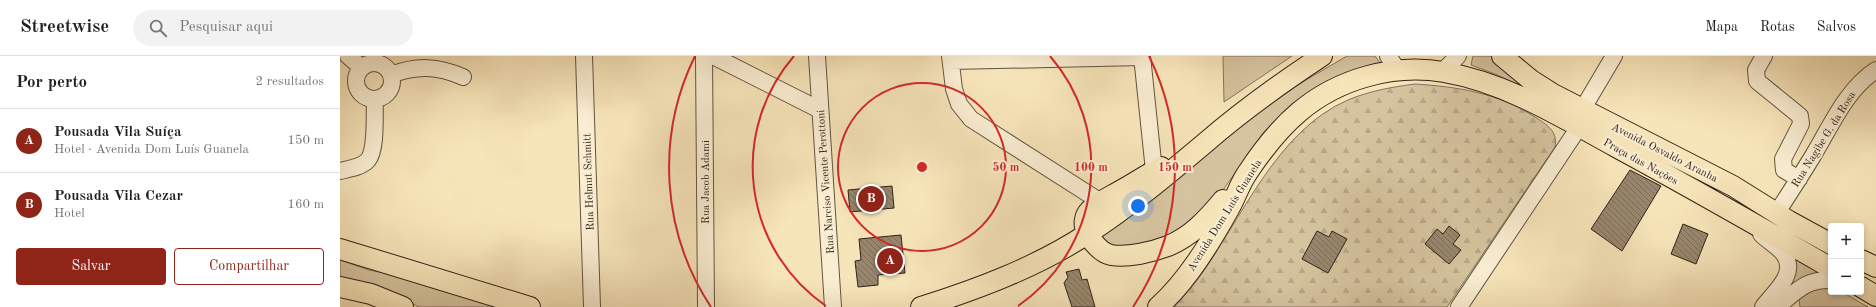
<!DOCTYPE html>
<html lang="pt">
<meta charset="utf-8">
<style>
body{margin:0;font-family:"Old Standard TT",serif;background:#f2f2f2;color:#222}
.controls{position:absolute;right:12px;bottom:12px;display:grid;overflow:hidden;border-radius:4px;box-shadow:0 2px 6px #0003}
.controls button{width:36px;height:36px;display:grid;place-items:center;padding:0;border:0;border-bottom:1px solid #e0e0e0;background:#fff;color:#222;font:20px sans-serif}
.you{position:absolute;left:798px;top:150px;width:14px;height:14px;margin:-10px;border:3px solid #fff;border-radius:50%;background:#1a73e8;box-shadow:0 0 0 6px #1a73e833}
.badge{display:grid;place-items:center;width:26px;height:26px;border-radius:50%;background:#8f2418;color:#fff;font-size:13px;font-weight:700}
.pin{position:absolute;translate:-50% -50%;border:2px solid #fff;box-shadow:0 1px 4px #0006}
.list{margin:0;padding:0;list-style:none}
h2{display:flex;justify-content:space-between;align-items:center;height:52px;margin:0;padding:0 16px;font-size:17px}
h2 small{font-size:13px;font-weight:400;color:#767676}
.list li{display:grid;grid-template-columns:26px 1fr auto;gap:12px;align-items:center;box-sizing:border-box;height:64px;padding:0 16px;border-top:1px solid #e0e0e0}
.list b{display:block;font-size:15px;white-space:nowrap}
.list p{margin:0;font-size:13px;white-space:nowrap;color:#767676}
.list em{font-size:13px;font-style:normal;color:#767676}
.actions{display:flex;gap:8px;padding:12px 16px}
.actions a{flex:1;padding:9px 0;border:1px solid #8f2418;border-radius:4px;text-align:center;font-size:14px;color:#8f2418}
.actions .main{background:#8f2418;color:#fff}
.icon{flex:none;width:22px;height:22px;fill:none;stroke:currentColor;stroke-width:2;stroke-linecap:round;stroke-linejoin:round}
.map{position:relative;flex:none;width:1536px;height:251px;overflow:hidden}
header{display:flex;align-items:center;gap:24px;box-sizing:border-box;height:56px;padding:0 20px;background:#fff;border-bottom:1px solid #e0e0e0}
header strong{font-size:19px}
nav{display:flex;gap:22px;margin-inline-start:auto;font-size:14px}
.search{width:280px;height:36px;background:#f2f2f2;display:flex;align-items:center;gap:10px;box-sizing:border-box;padding:0 14px;border-radius:22px;color:#767676;font-size:15px}
main{display:flex}
aside{flex:1;background:#fff}
.map>svg:first-child{display:block}
.grass{fill:#d5c49f;stroke:#83735c}
.forest{fill:url(#forest-firs);stroke:#83735c}
.building{fill:url(#building-back-hatch);stroke:#312219}
.lines{fill:none;stroke-linecap:round;stroke-linejoin:round}
.minor-casing{stroke:#625341;stroke-width:18}
.major-casing{stroke:#312219;stroke-width:22}
.minor{stroke:#faeed2;stroke-width:16}
.major{stroke:#f7e5ba;stroke-width:20}
.ring{fill:none;stroke:#d62828;stroke-width:2}
.labels{text-anchor:middle;stroke-width:4;stroke-linejoin:round;paint-order:stroke}
.street-label{font-size:11px;fill:#312219;stroke:#faeed2}
.centre{fill:#d62828;stroke:#faeed2;stroke-width:2}
.ring-label{font-size:12px;text-anchor:middle;font-weight:bold;fill:#d62828;stroke:#faeed2;stroke-width:4;stroke-linejoin:round;paint-order:stroke}
</style>
<header>
<strong>Streetwise</strong>
<div class="search"><svg class="icon" aria-label="search" viewBox="0 0 24 24"><circle cx="10" cy="10" r="6"/><path d="M15 15l6 6"/></svg>Pesquisar aqui</div>
<nav><a>Mapa</a><a>Rotas</a><a>Salvos</a></nav>
</header>
<main>
<aside>
<h2>Por perto<small>2 resultados</small></h2>
<ul class="list">
<li><span class="badge">A</span><div><b>Pousada Vila Suíça</b><p>Hotel · Avenida Dom Luís Guanela</p></div><em>150 m</em></li>
<li><span class="badge">B</span><div><b>Pousada Vila Cezar</b><p>Hotel</p></div><em>160 m</em></li>
</ul>
<div class="actions"><a class="main">Salvar</a><a>Compartilhar</a></div>
</aside>
<div class="map">
<svg width="1536" height="251" viewBox="0 0 1536 251">
<defs>
<pattern id="forest-firs" width="22" height="20" patternUnits="userSpaceOnUse"><rect width="22" height="20" fill="#d5c49f"/><path d="M5 1l3.5 6h-7zM16 11l3.5 6h-7z" fill="#b7a888"/></pattern>
<pattern id="building-back-hatch" width="6" height="6" patternUnits="userSpaceOnUse"><rect width="6" height="6" fill="#98876d"/><path d="M-1 5l2 2M0 0l6 6M5-1l2 2" fill="none" stroke="#7d6e59"/></pattern>
</defs>
<rect width="100%" height="100%" fill="#f7e5ba"/>
<filter id="stains"><feTurbulence type="fractalNoise" baseFrequency=".005" numOctaves="4"/><feColorMatrix values="0 0 0 0 .2 0 0 0 0 .09 0 0 0 0 .02 0 0 0 .5 -.17"/></filter>
<radialGradient id="worn" r=".72"><stop offset=".6" stop-color="#630" stop-opacity="0"/><stop offset="1" stop-color="#630" stop-opacity=".3"/></radialGradient>
<!-- grass -->
<path class="grass" d="M883 0H952L884 46Z
M1007 0H1035L1040 7 997 21 965 39 950 50 923 77 881 137 839 175 809 188 775 192 757 181 942 38Z
M1133 0H1153L1209 44 1155 18 1131 9Z
M1448 196 1483 216 1467 220 1448 233Z
M0 204 29 214 75 223 166 251H79L65 244 0 223Z
M1477 231H1491V236H1502L1528 251H1460L1459 243Z"/>
<!-- forest -->
<path class="forest" d="M1075 28C1120 31 1157 37 1195 61 1207 69 1218 75 1215 91L1107 251H834C842 242 851 233 858 223 901 164 937 74 1008 44 1029 35 1052 31 1075 28Z"/>
<!-- building -->
<path class="building" d="M1290 114 1321 130 1282 195 1251 173Z
M552 130 554 152 510 156 508 134Z
M1343 168 1368 178 1356 208 1331 198Z
M1109 170 1120 179 1113 188 1121 194 1109 208 1085 188 1097 173 1103 178Z
M977 175 989 181 992 175 1007 183 988 217 962 203Z
M561 179 565 217 538 219V229L518 231 515 205 521 204 519 183Z
M739 213 742 224 747 223 755 251H732L724 227 728 221 726 216Z"/>
<g class="lines">
<!-- minor casing -->
<g class="minor-casing">
<path id="minor" d="M8 0 22 12
M244 0 252 251
M364 0 366 251
M373 0 480 54
M477 0 493 251
M610 0 614 33 619 48 631 63 761 146
M802 0 814 115
M1048 0 1058 14
M1424 0 1416 14 1417 25 1460 60 1461 68 1443 103 1444 114 1459 123
M611 5 802 1
M16 25a18 18 0 1 1 36 0a18 18 0 1 1-36 0Z
M1103 15 1118 0
M51 19C77 9 98 10 123 21
M1242 54 1274 0
M0 115C9 113 22 111 28 104 37 93 34 57 35 43
M1436 158C1449 138 1462 118 1474 98 1492 68 1506 34 1536 14
M1421 178C1428 185 1437 190 1443 197 1459 217 1434 236 1423 251
M1119 251 1239 71
M1437 251C1456 236 1465 223 1491 224"/>
</g>
<!-- major casing -->
<g class="major-casing">
<path id="major" d="M1162 0 1191 24 1213 38 1393 130 1449 165 1491 188
M821 111C806 119 793 128 778 136 769 141 758 146 750 154 744 160 743 169 747 176 751 185 761 197 771 199 788 202 812 196 828 190 852 180 867 163 883 144
M0 193 190 251
M1521 204 1536 211
M0 231 31 238 63 251
M1521 231 1536 240
M581 251C638 233 697 211 747 178 789 151 827 119 865 87 902 55 941 27 982 0
M818 251C847 225 870 187 889 153 896 141 900 127 908 116 922 95 940 72 959 56 998 23 1054 7 1104 16 1167 27 1221 61 1276 91 1348 130 1420 171 1491 212"/>
</g>
<!-- minor -->
<use href="#minor" class="minor"/>
<!-- major -->
<use href="#major" class="major"/>
</g>
<!-- distance rings -->
<g class="ring">
<circle cx="582" cy="111" r="84"/>
<path d="M486 250A169 169 0 0 1 454 0M710 0A169 169 0 0 1 678 250"/>
<path d="M371 251A253 253 0 0 1 355 0M809 0A253 253 0 0 1 793 251"/>
</g>
<g class="labels">
<!-- street labels -->
<g class="street-label">
<text transform="translate(1483 83) rotate(-58)" y="4">Rua Nagibe G. da Rosa</text>
<text transform="translate(1325 96) rotate(27)" y="4">Avenida Osvaldo Aranha</text>
<text transform="translate(1301 105) rotate(29)" y="4">Praça das Nações</text>
<text transform="translate(248 126) rotate(-92)" y="4">Rua Helmut Schmitt</text>
<text transform="translate(365 126) rotate(-90)" y="4">Rua Jacob Adami</text>
<text transform="translate(485 126) rotate(-94)" y="4">Rua Narciso Vicente Perottoni</text>
<text transform="translate(884 159) rotate(-58)" y="4">Avenida Dom Luís Guanela</text>
</g>
</g>
<circle cx="582" cy="111" r="6" class="centre"/>
<g class="ring-label">
<text x="666" y="115">50 m</text>
<text x="751" y="115">100 m</text>
<text x="835" y="115">150 m</text>
</g>
<rect width="100%" height="100%" filter="url(#stains)"/>
<rect width="100%" height="100%" fill="url(#worn)"/>
</svg>
<div class="controls">
<button>+</button>
<button>−</button>
</div>
<div class="you"></div>
<div class="pin badge" style="left:550px;top:205px">A</div>
<div class="pin badge" style="left:531px;top:143px">B</div>
</div>
</main>
